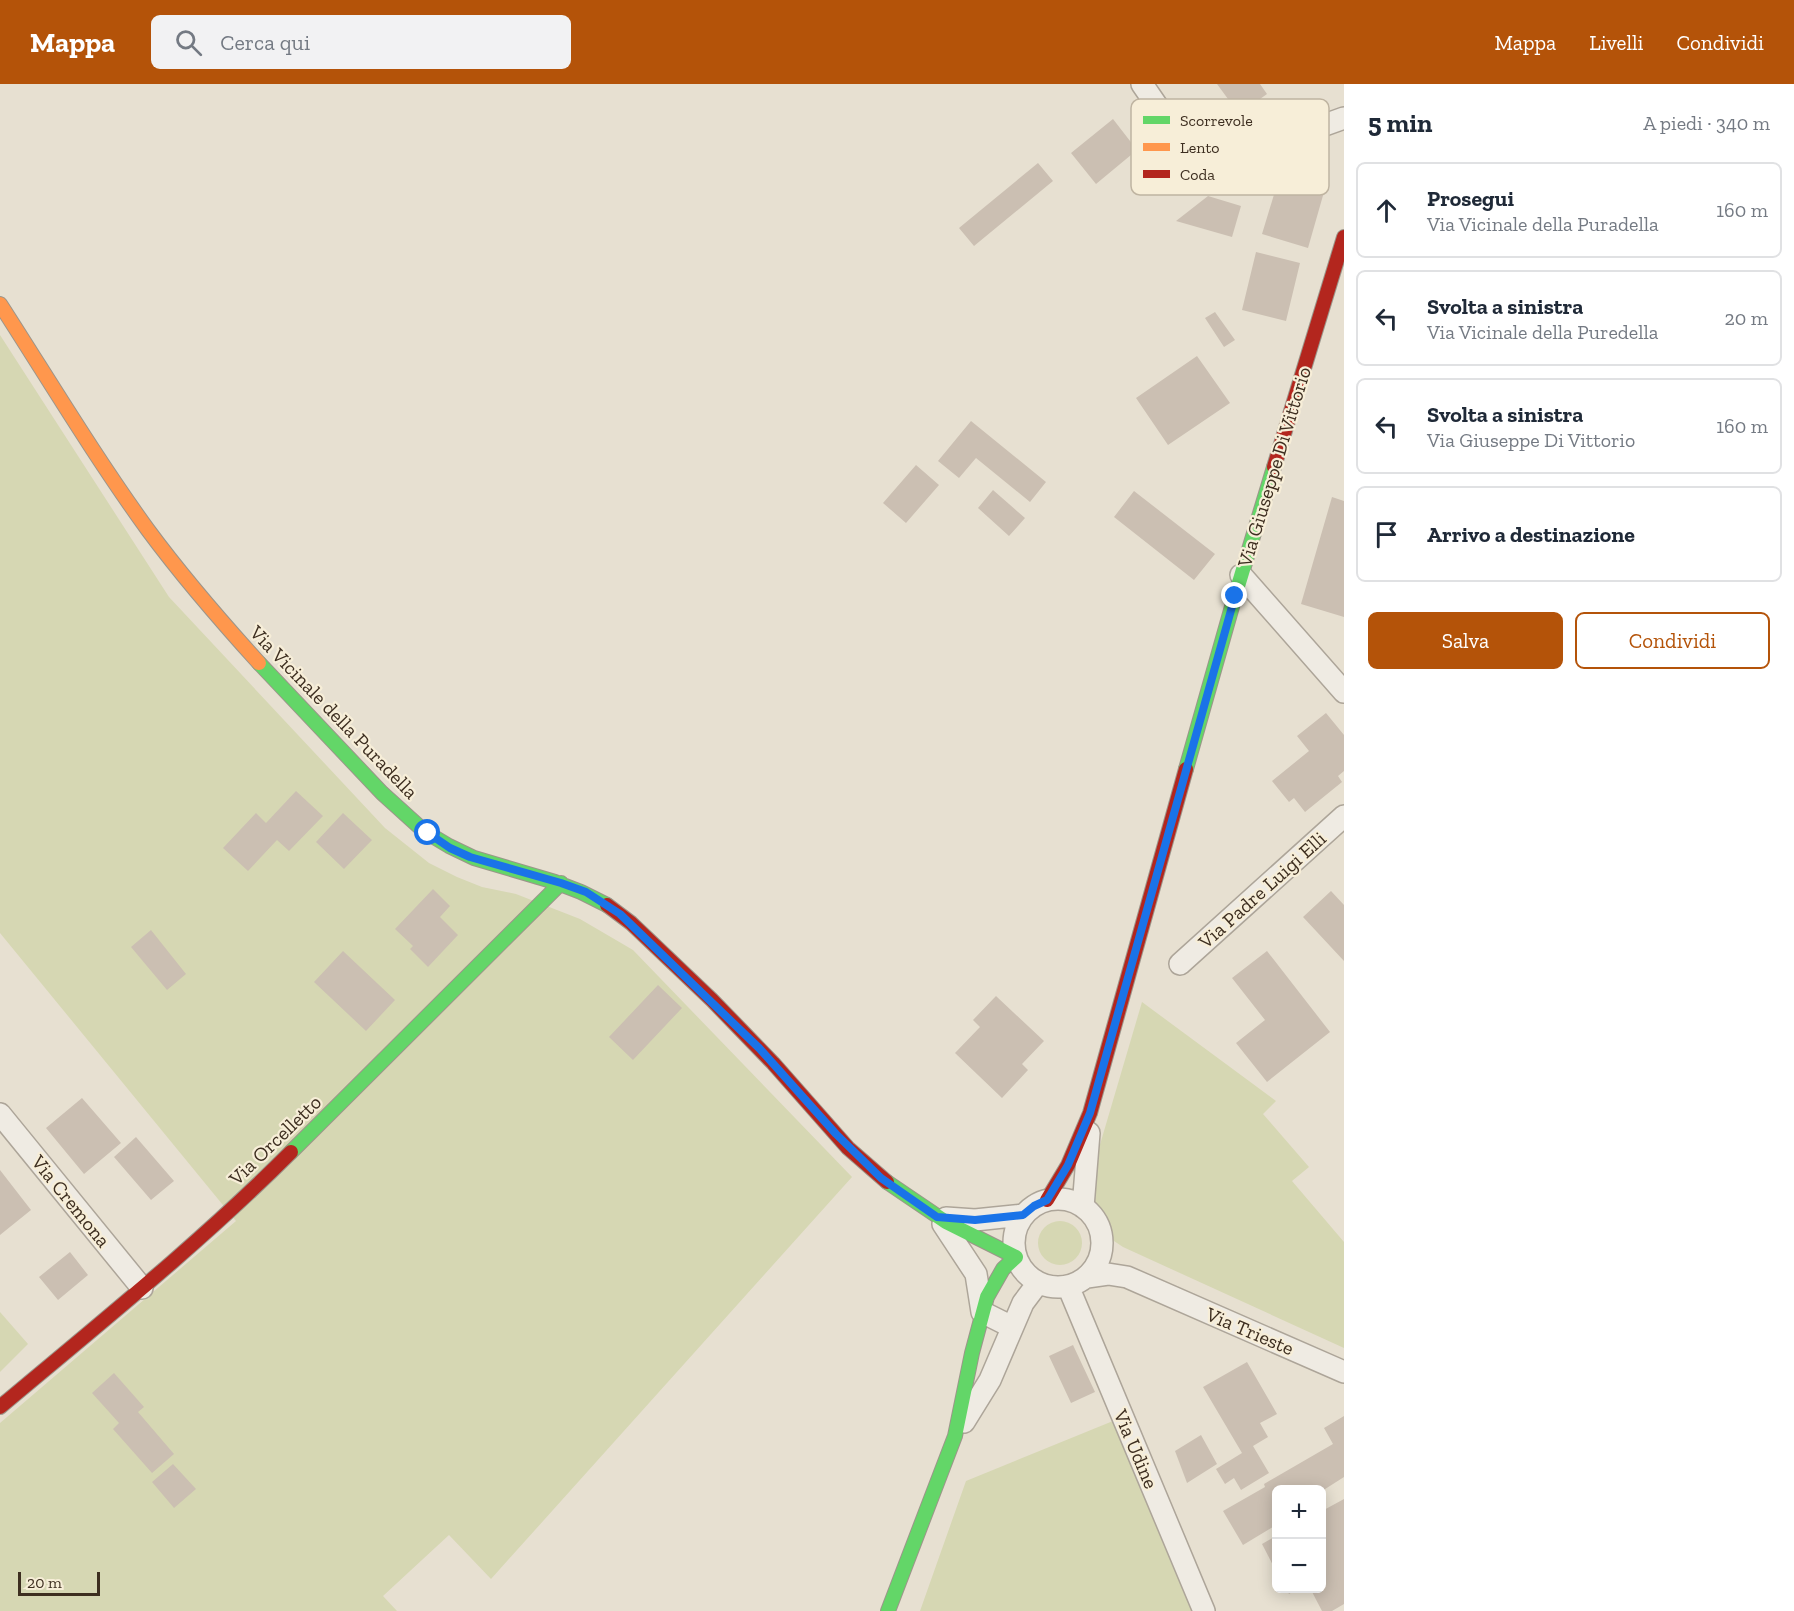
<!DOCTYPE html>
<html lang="it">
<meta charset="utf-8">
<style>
body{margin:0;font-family:"Zilla Slab",serif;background:#f2f2f3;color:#1f2937}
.controls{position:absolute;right:18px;bottom:18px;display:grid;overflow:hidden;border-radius:9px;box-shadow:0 3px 15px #0003}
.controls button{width:54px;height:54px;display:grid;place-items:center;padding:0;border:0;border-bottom:2px solid #e0e1e3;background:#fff;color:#1f2937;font:30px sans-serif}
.scale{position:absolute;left:18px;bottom:15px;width:82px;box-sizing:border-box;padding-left:6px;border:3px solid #3d2e20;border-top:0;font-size:16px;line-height:21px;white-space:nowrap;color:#3d2e20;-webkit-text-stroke:4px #f7eed8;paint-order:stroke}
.stop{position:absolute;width:18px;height:18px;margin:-14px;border:4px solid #1a73e8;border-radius:50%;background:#fff}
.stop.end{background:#1a73e8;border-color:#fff;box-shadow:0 2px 6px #0008}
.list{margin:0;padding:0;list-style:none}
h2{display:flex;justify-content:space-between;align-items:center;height:78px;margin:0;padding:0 24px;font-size:26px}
h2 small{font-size:20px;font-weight:400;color:#747a83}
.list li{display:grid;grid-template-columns:39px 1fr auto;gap:18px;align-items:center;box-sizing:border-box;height:96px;margin:0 12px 12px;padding:0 12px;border:2px solid #e0e1e3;border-radius:9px}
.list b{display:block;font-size:22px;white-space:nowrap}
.list p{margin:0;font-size:20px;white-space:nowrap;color:#747a83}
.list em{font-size:20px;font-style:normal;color:#747a83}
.actions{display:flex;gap:12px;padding:18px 24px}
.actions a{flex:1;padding:14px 0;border:2px solid #b45309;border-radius:9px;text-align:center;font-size:21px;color:#b45309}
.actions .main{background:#b45309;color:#fff}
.icon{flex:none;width:33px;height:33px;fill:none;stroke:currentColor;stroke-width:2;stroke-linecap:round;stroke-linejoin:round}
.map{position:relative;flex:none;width:1344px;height:1527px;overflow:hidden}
header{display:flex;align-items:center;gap:36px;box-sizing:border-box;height:84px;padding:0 30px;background:#b45309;color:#fff}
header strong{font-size:28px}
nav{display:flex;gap:33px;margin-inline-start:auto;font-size:21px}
.search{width:420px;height:54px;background:#f2f2f3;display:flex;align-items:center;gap:15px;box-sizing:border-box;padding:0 21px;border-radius:9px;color:#747a83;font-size:22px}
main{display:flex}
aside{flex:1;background:#fff}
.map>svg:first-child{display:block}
.green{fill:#d6d7b3}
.building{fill:#cbbfb2}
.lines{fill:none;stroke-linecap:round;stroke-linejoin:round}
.street-casing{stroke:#ada599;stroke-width:24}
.fast-casing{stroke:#9c958a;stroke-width:16}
.slow-casing{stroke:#9c958a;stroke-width:16}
.jam-casing{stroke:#9c958a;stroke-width:16}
.street{stroke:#efebe3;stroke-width:21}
.fast{stroke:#63d668;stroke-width:14}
.slow{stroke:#ff974d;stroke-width:14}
.jam{stroke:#b3261e;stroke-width:14}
.route{stroke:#1a73e8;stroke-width:8}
.labels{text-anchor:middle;stroke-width:4.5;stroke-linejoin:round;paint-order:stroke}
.street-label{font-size:20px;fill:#3d2e20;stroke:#f7eed8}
.key{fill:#f7eed8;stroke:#bfb4a1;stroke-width:1.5}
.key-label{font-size:16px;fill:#3d2e20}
</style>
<header>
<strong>Mappa</strong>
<div class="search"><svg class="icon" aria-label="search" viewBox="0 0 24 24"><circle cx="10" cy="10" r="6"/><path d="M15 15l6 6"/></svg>Cerca qui</div>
<nav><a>Mappa</a><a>Livelli</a><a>Condividi</a></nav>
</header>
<main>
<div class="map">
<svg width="1344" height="1527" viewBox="0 0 1344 1527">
<rect width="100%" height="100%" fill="#e7e0d1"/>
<!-- green -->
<path class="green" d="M0 251 169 513 385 744 429 779 457 793 482 803 516 810 580 835 633 866 852 1093 491 1495 449 1451 383 1512 397 1527H0V1339L236 1137 0 849Z
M1142 918 1276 1017 1263 1030 1309 1083 1292 1097 1344 1158V1264L1123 1163 1108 1153 1097 1136 1092 1110 1094 1081Z
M1038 1159a22 22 0 1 1 44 0a22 22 0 1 1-44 0Z
M0 1228 28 1260 0 1288Z
M1113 1337 1193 1527H920L966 1397Z"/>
<!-- building -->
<path class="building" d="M1217 0H1260L1267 10 1239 30Z
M1113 35 1137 66 1096 100 1071 69Z
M1038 79 1053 97 974 162 959 144Z
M1279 94 1324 108 1308 164 1262 150Z
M1208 112 1241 122 1232 153 1176 137Z
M1256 168 1300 179 1286 237 1242 226Z
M1215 228 1235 256 1224 263 1205 234Z
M1197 272 1230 319 1168 361 1136 314Z
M971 337 1046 398 1030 418 976 374 959 394 938 377Z
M916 381 939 401 906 439 883 419Z
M993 406 1025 434 1009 452 978 424Z
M1134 407 1215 470 1194 496 1114 433Z
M1332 413 1344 417V533L1301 520Z
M1326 629 1344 651V687L1338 692 1342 698 1305 728 1294 714 1289 718 1272 697 1309 667 1297 652Z
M296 707 323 732 289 767 277 756 248 787 223 764 256 729 266 739Z
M343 729 372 756 344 785 316 758Z
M433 805 450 822 440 833 458 851 428 883 410 865 413 862 395 845Z
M1331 807 1344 821V877L1303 833Z
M151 846 186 890 167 906 131 863Z
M343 867 395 916 366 947 314 898Z
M1267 867 1330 948 1267 998 1236 959 1265 936 1232 894Z
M658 901 682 924 633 976 609 953Z
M996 912 1044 957 1022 980 1028 986 1002 1014 955 969 980 943 973 936Z
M82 1014 121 1059 84 1090 46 1044Z
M136 1053 174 1097 151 1116 114 1073Z
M0 1086 31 1126 0 1151Z
M70 1168 88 1191 58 1216 39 1193Z
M1073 1261 1095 1308 1071 1319 1049 1272Z
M1247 1278 1277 1330 1260 1339 1268 1353 1253 1362 1269 1389 1241 1406 1234 1394 1225 1400 1216 1385 1242 1369 1203 1303Z
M114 1289 144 1323 138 1328 174 1370 152 1389 113 1345 119 1339 92 1309Z
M1344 1332V1393L1322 1407 1276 1406V1441L1243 1461 1223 1427 1265 1403 1264 1400 1333 1360 1324 1344Z
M1201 1351 1217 1380 1187 1399 1175 1367Z
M173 1380 196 1405 174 1424 152 1398Z
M1344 1415V1520L1332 1527H1322L1310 1504H1322V1427Z
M1276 1452V1487L1262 1460Z
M1286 1504H1299L1289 1510Z"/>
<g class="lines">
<!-- street casing -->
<g class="street-casing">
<path id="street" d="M1142 0C1168 37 1191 81 1244 70L1344 34
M1241 491 1344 608
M1180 880 1344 732
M0 1030 142 1204
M1014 1159a44 44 0 1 1 88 0a44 44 0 1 1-88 0Z
M1083 1123 1089 1049
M946 1134 975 1136 1023 1131
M943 1140 976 1190 982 1228 1012 1243
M1087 1193 1108 1190 1127 1193 1344 1288
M1068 1202 1204 1527
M964 1338 990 1296 1023 1219 1038 1199"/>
</g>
<!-- fast casing -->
<g class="fast-casing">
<path id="fast" d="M259 579 382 709 424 747 449 762 474 774 555 798 581 808 607 821
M1186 685 1235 512 1274 383
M291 1068 561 799
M887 1098 946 1138 1016 1173 1003 1185 987 1213 972 1269 955 1352 888 1527"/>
</g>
<!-- slow casing -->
<g class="slow-casing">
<path id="slow" d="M0 220C49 296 95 373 148 446 182 492 220 536 259 579"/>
</g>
<!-- jam casing -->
<g class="jam-casing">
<path id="jam" d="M1274 383 1344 153
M607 821 631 839 712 916 773 979 848 1064 887 1098
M1047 1116 1068 1081 1090 1029 1186 685
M0 1323C99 1240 200 1159 291 1068"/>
</g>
<!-- street -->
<use href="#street" class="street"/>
<!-- fast -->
<use href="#fast" class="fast"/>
<!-- slow -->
<use href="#slow" class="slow"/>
<!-- jam -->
<use href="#jam" class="jam"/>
</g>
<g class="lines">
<!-- route -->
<path class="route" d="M428 749 450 764 470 773 561 799 586 808 620 830 759 964 836 1050 881 1094 937 1133 975 1136 1023 1131 1034 1122 1047 1116 1068 1081 1090 1029 1235 512"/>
</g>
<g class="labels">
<!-- street labels -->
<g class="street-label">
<text transform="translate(1274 383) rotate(-73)" y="7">Via Giuseppe Di Vittorio</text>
<text transform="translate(334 628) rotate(46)" y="7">Via Vicinale della Puradella</text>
<text transform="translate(1262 806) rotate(-42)" y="7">Via Padre Luigi Elli</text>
<text transform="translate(275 1056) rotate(-44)" y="7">Via Orcelletto</text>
<text transform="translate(71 1117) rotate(51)" y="7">Via Cremona</text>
<text transform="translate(1250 1247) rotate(23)" y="7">Via Trieste</text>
<text transform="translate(1136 1365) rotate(67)" y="7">Via Udine</text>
</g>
</g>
<!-- legend -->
<rect x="1131" y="15" width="198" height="96" rx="9" class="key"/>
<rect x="1143" y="32" width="27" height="8" fill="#63d668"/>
<rect x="1143" y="59" width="27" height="8" fill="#ff974d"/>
<rect x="1143" y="86" width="27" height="8" fill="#b3261e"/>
<g class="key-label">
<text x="1180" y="42">Scorrevole</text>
<text x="1180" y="69">Lento</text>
<text x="1180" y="96">Coda</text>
</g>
</svg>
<div class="controls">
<button>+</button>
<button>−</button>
</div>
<div class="scale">20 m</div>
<div class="stop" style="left:428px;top:749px"></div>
<div class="stop end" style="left:1235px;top:512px"></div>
</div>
<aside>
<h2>5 min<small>A piedi · 340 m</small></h2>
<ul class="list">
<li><svg class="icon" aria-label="ahead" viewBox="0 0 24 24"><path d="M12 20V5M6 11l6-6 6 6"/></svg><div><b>Prosegui</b><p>Via Vicinale della Puradella</p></div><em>160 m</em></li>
<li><svg class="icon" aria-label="left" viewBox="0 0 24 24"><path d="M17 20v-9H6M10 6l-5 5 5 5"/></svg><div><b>Svolta a sinistra</b><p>Via Vicinale della Puredella</p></div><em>20 m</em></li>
<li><svg class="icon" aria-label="left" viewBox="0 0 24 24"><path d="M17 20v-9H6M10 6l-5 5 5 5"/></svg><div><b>Svolta a sinistra</b><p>Via Giuseppe Di Vittorio</p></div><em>160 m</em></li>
<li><svg class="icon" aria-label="arrive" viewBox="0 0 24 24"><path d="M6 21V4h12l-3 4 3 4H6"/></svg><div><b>Arrivo a destinazione</b></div></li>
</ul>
<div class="actions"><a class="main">Salva</a><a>Condividi</a></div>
</aside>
</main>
